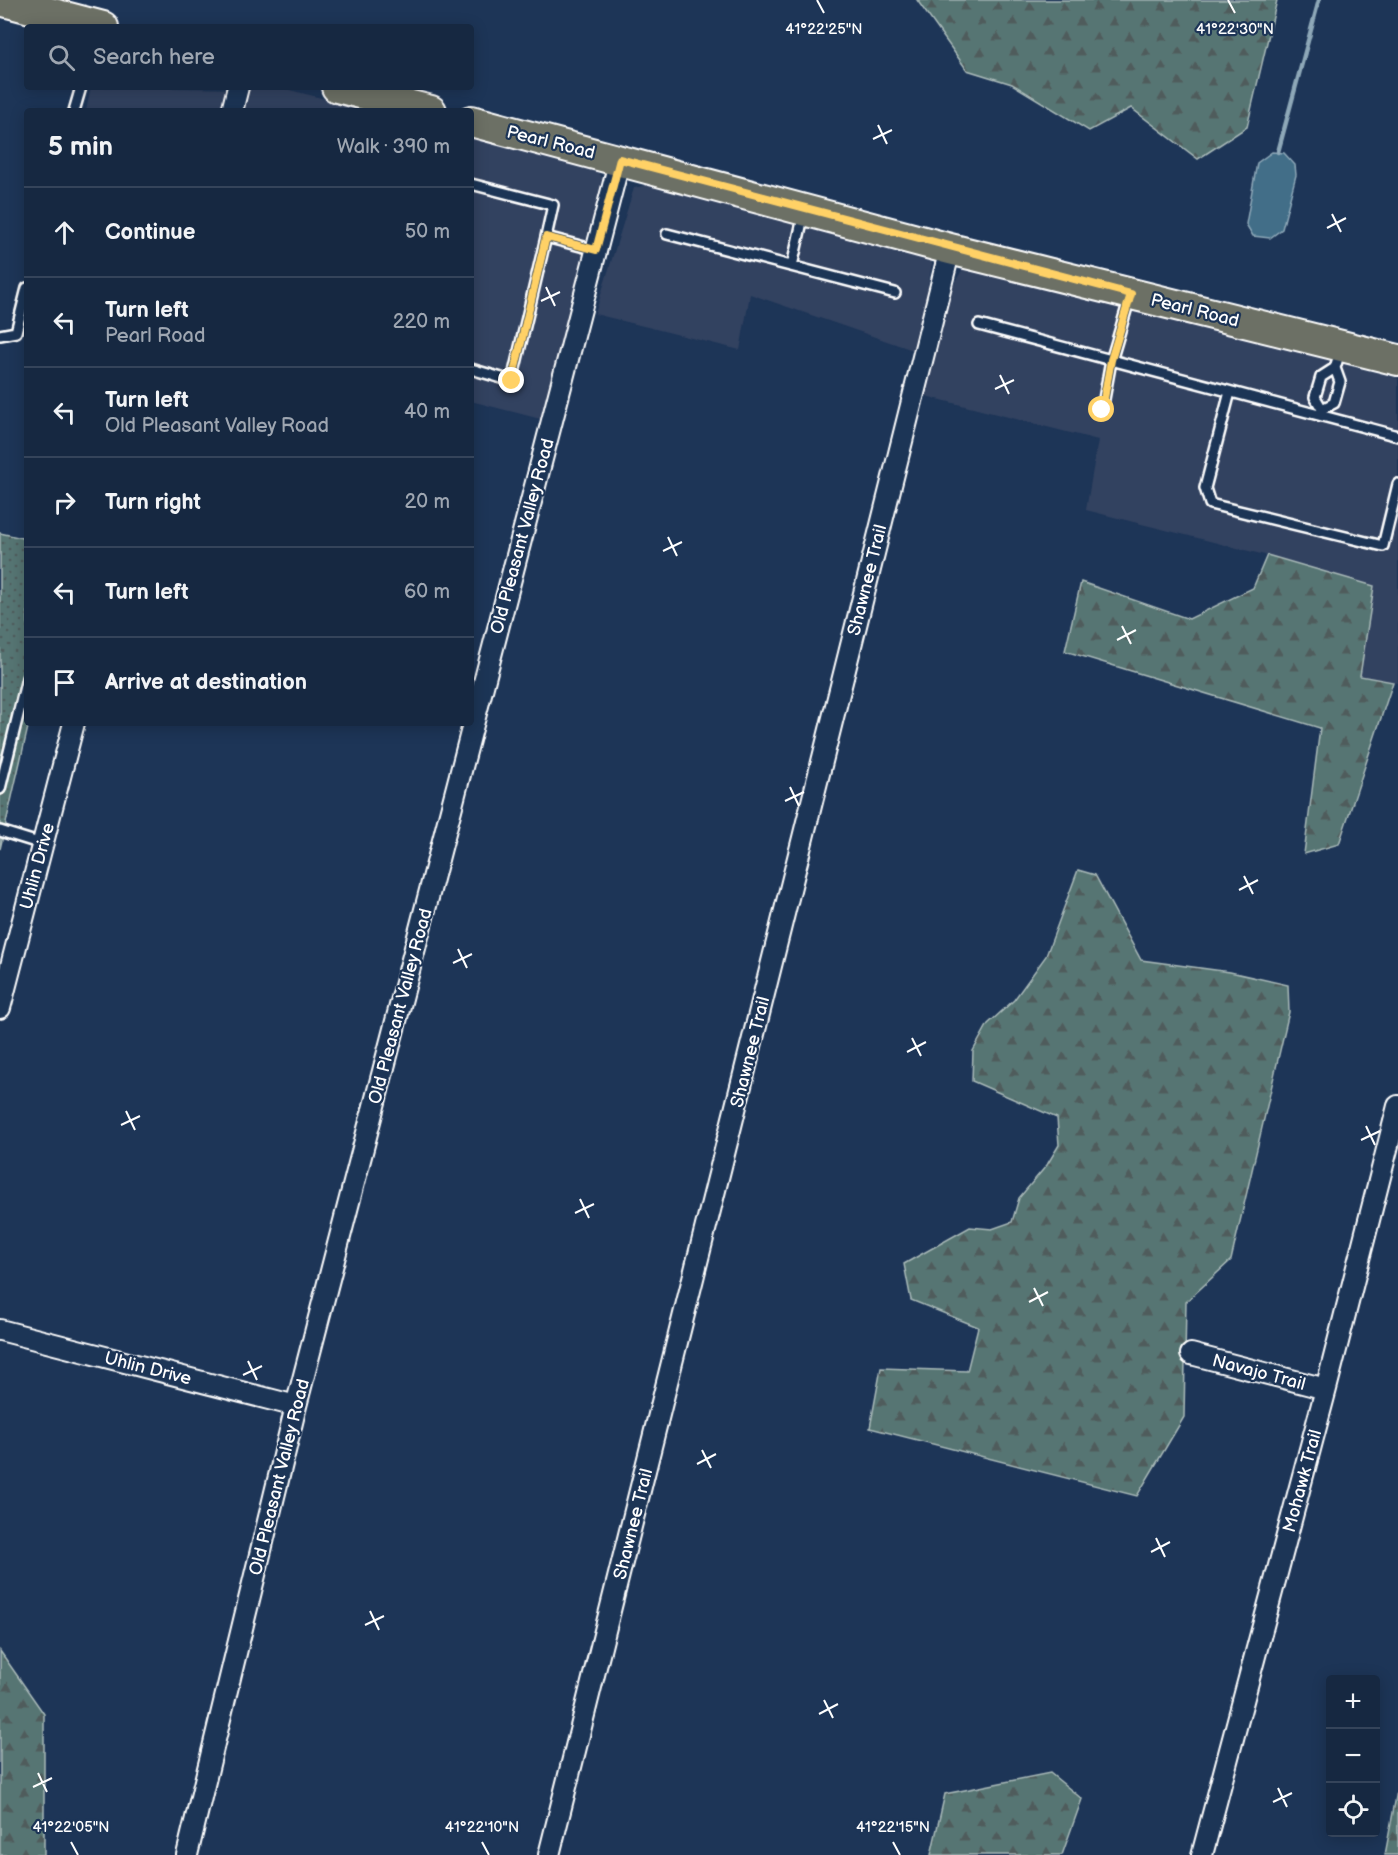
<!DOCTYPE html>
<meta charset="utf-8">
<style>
body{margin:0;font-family:"Balsamiq Sans",sans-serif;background:#1f3048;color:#f1f3f6}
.controls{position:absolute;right:18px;bottom:18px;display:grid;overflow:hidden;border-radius:6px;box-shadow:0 3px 15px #0003}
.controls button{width:54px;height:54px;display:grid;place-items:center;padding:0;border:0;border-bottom:2px solid #35445a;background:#162841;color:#f1f3f6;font:30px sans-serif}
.stop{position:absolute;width:18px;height:18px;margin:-14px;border:4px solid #ffd166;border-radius:50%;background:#fff}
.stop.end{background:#ffd166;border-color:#fff;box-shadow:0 2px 6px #0008}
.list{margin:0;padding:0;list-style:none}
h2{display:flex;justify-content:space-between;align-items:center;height:78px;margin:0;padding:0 24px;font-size:26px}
h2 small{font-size:20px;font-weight:400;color:#9ea6b1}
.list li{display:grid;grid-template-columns:39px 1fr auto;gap:18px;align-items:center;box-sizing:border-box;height:90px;padding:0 24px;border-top:2px solid #35445a}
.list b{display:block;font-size:22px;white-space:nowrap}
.list p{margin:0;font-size:20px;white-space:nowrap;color:#9ea6b1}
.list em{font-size:20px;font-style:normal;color:#9ea6b1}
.icon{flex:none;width:33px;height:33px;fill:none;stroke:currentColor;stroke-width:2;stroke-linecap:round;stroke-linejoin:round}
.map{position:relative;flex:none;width:1398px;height:1855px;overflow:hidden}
.search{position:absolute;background:#162841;box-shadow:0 3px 15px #0003;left:24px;top:24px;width:450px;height:66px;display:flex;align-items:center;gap:15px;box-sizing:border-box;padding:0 21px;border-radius:6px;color:#9ea6b1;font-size:22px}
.panel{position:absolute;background:#162841;box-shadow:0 3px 15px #0003;left:24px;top:108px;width:450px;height:618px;border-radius:6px}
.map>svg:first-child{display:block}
.built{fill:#334260}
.grass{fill:url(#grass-dots);stroke:#aabab9;stroke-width:1.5}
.forest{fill:url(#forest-firs);stroke:#aabab9;stroke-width:1.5}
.water{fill:#426e88;stroke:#8ea8b8;stroke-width:1.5}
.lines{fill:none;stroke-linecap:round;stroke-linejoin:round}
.stream{stroke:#8ea8b8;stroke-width:4.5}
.lane-casing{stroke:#fff;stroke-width:14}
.street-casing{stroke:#fff;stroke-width:24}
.primary-casing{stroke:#fff;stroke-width:34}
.lane{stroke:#1d3557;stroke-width:9}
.street{stroke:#1d3557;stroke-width:20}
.primary{stroke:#6c7065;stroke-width:30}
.route{stroke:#ffd166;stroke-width:8}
.ticks{fill:none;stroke:#fff;stroke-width:2}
.labels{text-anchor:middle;stroke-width:4.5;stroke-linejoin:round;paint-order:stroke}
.street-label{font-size:18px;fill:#fff;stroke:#1d3557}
.ticks-label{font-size:15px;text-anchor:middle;fill:#fff;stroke:#1d3557;stroke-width:4.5;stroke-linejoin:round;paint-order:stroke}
</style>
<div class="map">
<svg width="1398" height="1855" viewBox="0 0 1398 1855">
<defs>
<pattern id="grass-dots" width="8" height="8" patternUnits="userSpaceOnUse" patternTransform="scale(1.5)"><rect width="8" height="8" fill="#567573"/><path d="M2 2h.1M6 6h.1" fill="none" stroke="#505c5c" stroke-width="1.8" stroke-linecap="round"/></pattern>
<pattern id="forest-firs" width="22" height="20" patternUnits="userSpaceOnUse" patternTransform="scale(1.5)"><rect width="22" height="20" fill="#567573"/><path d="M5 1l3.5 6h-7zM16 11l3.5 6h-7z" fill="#505c5c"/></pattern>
</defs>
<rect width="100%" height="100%" fill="#1d3557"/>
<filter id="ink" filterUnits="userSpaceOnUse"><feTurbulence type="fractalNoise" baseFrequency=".0167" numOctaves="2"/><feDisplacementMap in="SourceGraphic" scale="12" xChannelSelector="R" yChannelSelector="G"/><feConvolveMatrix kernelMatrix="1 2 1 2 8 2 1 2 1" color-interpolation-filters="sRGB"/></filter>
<g filter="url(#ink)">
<!-- built -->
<path class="built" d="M91 87 252 89 278 87 372 111H86Z
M471 136 594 168 602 178 599 208 560 424 471 401Z
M647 185 927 256 932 263 926 299 913 350 750 294 740 350 595 314 634 188Z
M964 267 989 271 1398 378V683L1359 676 1309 566 1086 510 1098 440 922 395 945 299Z"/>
<!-- grass -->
<path class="grass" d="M0 533 27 539 29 723 0 849Z"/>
<!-- forest -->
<path class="forest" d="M917 0H1277L1247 127 1198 159 1131 108 1089 131 1012 84 967 70Z
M1267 555 1374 586 1360 676 1393 682 1339 844 1304 854 1320 728 1065 651 1081 582 1189 619 1253 588Z
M1078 870 1095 875 1141 960 1230 972 1288 985 1289 1012 1231 1260 1186 1302 1184 1417 1137 1496 870 1428 881 1368 967 1371 978 1327 911 1300 904 1264 970 1227 992 1229 1012 1222 1019 1198 1047 1165 1059 1145 1057 1118 972 1081 973 1051 988 1024 1014 1000 1046 956Z
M0 1651 44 1714V1855H0Z
M1050 1773 1082 1799 1062 1855H931L945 1794Z
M1398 1786V1855H1385Z"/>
<!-- water -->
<path class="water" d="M1272 152 1284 153 1295 165 1296 175 1282 229 1270 238 1253 236 1246 224 1257 163Z"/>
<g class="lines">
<!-- stream -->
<path class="stream" d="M1278 152 1319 0"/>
<!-- lane casing -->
<g class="lane-casing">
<path id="lane" d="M74 111 81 87
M471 184 553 205 546 237
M667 234 895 293
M792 266 804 213
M979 325 1398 436
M0 335 16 332 27 288
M1335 368 1321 377 1315 397 1322 409 1334 403 1340 382 1335 368 1341 348
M471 369 512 381 546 237 596 250
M1230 392 1205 488 1210 504 1383 546 1398 484
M1102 410 1111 361 1130 297
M0 789 27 678
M0 831 42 844"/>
</g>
<!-- street casing -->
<g class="street-casing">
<path id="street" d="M232 111 238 87
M0 1008 74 723
M0 1330 296 1406
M1191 1354 1326 1389
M187 1855 296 1406 620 159
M549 1855 950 249
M1202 1855 1326 1389 1398 1106"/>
</g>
<!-- primary casing -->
<g class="primary-casing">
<path id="primary" d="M0 0 103 27
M337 87 431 111
M471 121 950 249 1398 360"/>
</g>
<!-- lane -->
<use href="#lane" class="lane"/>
<!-- street -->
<use href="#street" class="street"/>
<!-- primary -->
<use href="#primary" class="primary"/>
</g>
</g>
<g class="lines" filter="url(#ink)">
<!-- route -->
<path class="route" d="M512 381 546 237 596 250 620 159 1131 294 1111 360 1102 410"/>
</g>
<!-- ticks -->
<path class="ticks" d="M817 0 824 13M1228 0 1235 13M878 125 887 144M873 139 892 130M1332 214 1341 232M1327 228 1346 218M546 287 555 306M541 301 560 292M1000 375 1009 394M995 389 1014 380M668 537 677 556M663 551 682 542M1122 626 1131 644M1117 640 1136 630M790 787 799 806M785 801 804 792M1244 876 1253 894M1239 890 1258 880M458 949 467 968M453 963 472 954M912 1038 921 1056M907 1052 926 1042M126 1111 135 1130M121 1125 140 1116M1366 1126 1375 1145M1361 1140 1380 1131M580 1199 589 1218M575 1213 594 1204M1034 1288 1043 1306M1029 1302 1048 1292M248 1361 257 1380M243 1375 262 1366M702 1450 711 1468M697 1464 716 1454M1156 1538 1165 1557M1151 1552 1170 1542M370 1611 379 1630M365 1625 384 1616M824 1700 833 1718M819 1714 838 1704M38 1773 47 1792M33 1787 52 1778M1278 1788 1287 1807M1273 1802 1292 1793M71 1842 78 1855M482 1842 489 1855M893 1842 900 1855"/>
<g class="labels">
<!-- street labels -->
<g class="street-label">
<text transform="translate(551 142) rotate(14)" y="6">Pearl Road</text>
<text transform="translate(1195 310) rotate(14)" y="6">Pearl Road</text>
<text transform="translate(522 536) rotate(-75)" y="6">Old Pleasant Valley Road</text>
<text transform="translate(867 580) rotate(-76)" y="6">Shawnee Trail</text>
<text transform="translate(37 866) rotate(-75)" y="6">Uhlin Drive</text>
<text transform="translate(400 1006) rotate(-75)" y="6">Old Pleasant Valley Road</text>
<text transform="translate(750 1052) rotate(-76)" y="6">Shawnee Trail</text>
<text transform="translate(148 1368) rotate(14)" y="6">Uhlin Drive</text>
<text transform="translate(1259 1372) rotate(15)" y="6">Navajo Trail</text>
<text transform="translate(279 1477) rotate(-76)" y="6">Old Pleasant Valley Road</text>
<text transform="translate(1302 1481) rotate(-75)" y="6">Mohawk Trail</text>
<text transform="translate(633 1524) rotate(-76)" y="6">Shawnee Trail</text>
</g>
</g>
<g class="ticks-label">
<text x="824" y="34">41°22'25"N</text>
<text x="1235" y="34">41°22'30"N</text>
<text x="71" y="1832">41°22'05"N</text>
<text x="482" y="1832">41°22'10"N</text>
<text x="893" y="1832">41°22'15"N</text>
</g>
</svg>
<div class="controls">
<button>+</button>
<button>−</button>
<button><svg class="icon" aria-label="locate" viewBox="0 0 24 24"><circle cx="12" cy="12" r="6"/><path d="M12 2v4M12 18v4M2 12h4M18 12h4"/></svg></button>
</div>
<div class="stop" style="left:1102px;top:410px"></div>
<div class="stop end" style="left:512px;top:381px"></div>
<div class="search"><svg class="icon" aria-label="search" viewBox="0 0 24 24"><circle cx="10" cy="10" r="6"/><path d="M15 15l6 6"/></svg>Search here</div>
<section class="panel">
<h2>5 min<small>Walk · 390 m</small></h2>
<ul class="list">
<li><svg class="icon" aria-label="ahead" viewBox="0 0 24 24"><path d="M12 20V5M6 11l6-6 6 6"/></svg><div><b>Continue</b></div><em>50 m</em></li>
<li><svg class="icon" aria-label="left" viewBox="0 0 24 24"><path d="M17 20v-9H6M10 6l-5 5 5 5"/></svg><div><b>Turn left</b><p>Pearl Road</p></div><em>220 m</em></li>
<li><svg class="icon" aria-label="left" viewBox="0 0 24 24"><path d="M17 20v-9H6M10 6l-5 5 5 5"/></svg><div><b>Turn left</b><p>Old Pleasant Valley Road</p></div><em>40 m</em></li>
<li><svg class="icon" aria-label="right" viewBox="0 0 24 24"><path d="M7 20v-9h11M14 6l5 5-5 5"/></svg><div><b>Turn right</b></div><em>20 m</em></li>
<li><svg class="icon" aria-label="left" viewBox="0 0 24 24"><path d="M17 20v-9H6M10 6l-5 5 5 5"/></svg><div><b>Turn left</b></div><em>60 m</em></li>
<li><svg class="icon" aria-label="arrive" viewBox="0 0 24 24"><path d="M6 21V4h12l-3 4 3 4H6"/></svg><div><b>Arrive at destination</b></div></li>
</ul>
</section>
</div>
